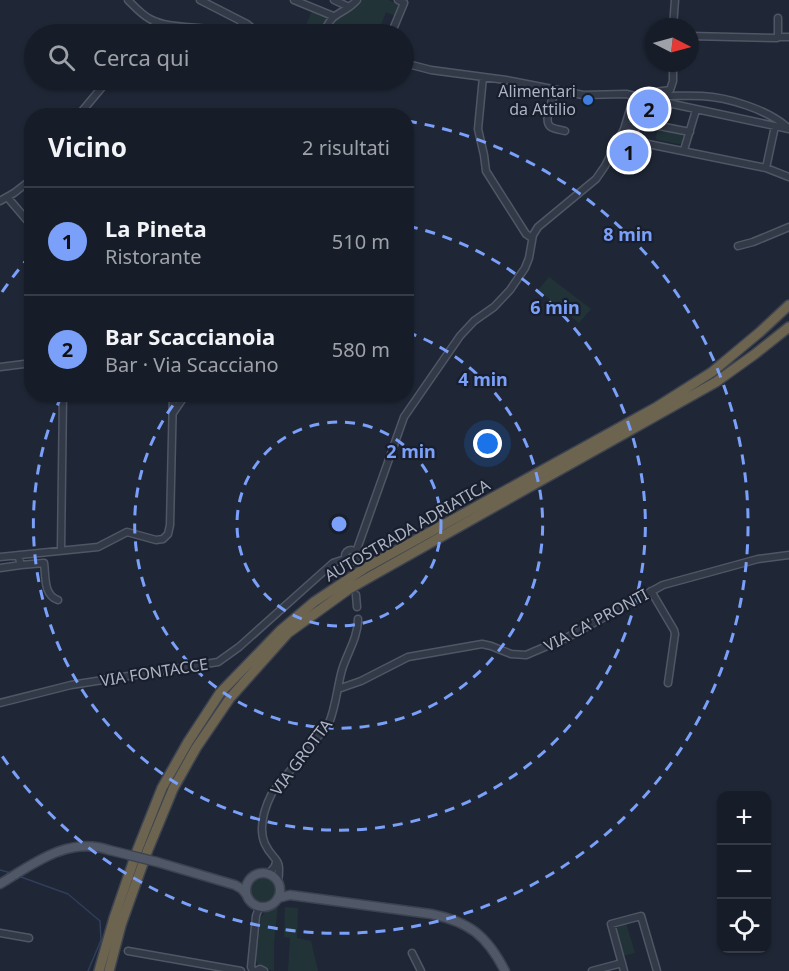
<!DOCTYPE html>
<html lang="it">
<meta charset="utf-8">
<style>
body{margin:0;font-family:"Noto Sans",sans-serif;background:#242a34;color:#f1f3f6}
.controls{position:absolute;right:18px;bottom:18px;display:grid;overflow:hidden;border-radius:12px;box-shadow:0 2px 4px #0004}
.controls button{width:54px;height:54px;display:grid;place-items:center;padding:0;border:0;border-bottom:2px solid #363b45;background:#171d28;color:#f1f3f6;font:30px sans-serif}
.compass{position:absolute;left:645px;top:18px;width:54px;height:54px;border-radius:50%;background:#171d28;box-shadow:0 2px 4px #0004;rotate:96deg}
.you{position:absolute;left:488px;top:444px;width:21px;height:21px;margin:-15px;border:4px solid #fff;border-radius:50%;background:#1a73e8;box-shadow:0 0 0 9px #1a73e833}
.badge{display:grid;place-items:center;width:39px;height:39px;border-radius:50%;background:#7ba0fa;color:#111;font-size:20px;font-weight:700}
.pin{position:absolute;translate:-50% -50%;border:3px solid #fff;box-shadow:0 2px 6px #0006}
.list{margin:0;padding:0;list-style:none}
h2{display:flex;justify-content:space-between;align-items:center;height:78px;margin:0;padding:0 24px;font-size:26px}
h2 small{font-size:20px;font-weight:400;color:#9ea2a8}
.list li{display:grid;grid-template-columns:39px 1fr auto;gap:18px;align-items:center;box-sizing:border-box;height:108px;padding:0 24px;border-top:2px solid #363b45}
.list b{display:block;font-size:22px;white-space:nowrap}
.list p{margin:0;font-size:20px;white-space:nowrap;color:#9ea2a8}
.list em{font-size:20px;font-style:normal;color:#9ea2a8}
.icon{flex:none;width:33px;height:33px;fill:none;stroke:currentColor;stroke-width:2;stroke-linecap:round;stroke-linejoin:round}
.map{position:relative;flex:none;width:789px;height:971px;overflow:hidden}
.search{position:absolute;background:#171d28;box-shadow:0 2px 4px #0004;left:24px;top:24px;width:390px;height:66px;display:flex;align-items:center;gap:15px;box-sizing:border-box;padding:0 21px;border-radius:33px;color:#9ea2a8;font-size:22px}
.panel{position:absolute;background:#171d28;box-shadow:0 2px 4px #0004;left:24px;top:108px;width:390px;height:294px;border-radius:24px}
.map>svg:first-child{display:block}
.green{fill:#213337}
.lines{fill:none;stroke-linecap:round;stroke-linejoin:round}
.stream{stroke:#303e5c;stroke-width:1.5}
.minor-casing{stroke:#505665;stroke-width:9}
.major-casing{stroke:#3c4250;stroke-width:11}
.highway-casing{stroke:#3d4351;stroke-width:12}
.minor{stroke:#323947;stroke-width:6}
.major{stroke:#505767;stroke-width:8}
.highway{stroke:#6d644f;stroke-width:9}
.major-bridge-casing{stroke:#3c4250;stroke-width:11;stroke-linecap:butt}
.major-bridge{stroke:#505767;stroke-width:8}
.ring{fill:none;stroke:#7ba0fa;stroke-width:3;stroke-dasharray:10 8}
.shop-dot{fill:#3f7fe0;stroke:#181e2b;stroke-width:2}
.labels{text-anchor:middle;stroke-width:4.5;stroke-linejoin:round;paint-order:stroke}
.poi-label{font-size:16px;fill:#acb3c4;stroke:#181e2b;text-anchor:end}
.street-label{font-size:16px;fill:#acb3c4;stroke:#181e2b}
.centre{fill:#7ba0fa;stroke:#181e2b;stroke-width:3}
.ring-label{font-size:18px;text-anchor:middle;font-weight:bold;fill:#7ba0fa;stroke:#181e2b;stroke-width:4.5;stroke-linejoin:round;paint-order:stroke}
</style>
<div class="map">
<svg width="789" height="971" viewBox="0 0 789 971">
<rect width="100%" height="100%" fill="#1f2736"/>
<!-- green -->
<path class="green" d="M361 0H388L400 5 395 16 386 12 381 25 387 28 384 34H327C331 16 350 13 361 0Z
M312 11 329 18 320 34H313L314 30 305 27Z
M660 128 681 132 683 135 682 143 679 144 658 140 656 138 657 130Z
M549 277 591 309 579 323 538 290Z
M249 889a13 13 0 1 1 26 0a13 13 0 1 1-26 0Z
M278 904 274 943V971L259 967 256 961 261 917 265 912Z
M285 907 298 908 297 938 311 941 318 971H288L290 938 284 937Z
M626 923 635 953 622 956 613 926Z"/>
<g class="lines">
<!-- stream -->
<path class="stream" d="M0 870 11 873
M21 877 68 894 100 921 101 940 88 971"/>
<!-- minor casing -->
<g class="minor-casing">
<path id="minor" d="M128 0C135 7 141 14 150 19 172 31 206 24 230 34
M200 0 247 24 252 28
M294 0 333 16
M334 0 349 7
M778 18V37
M394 27 404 3 398 0
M673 27 675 0
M256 32 263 34
M229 33H239L244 31 243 25 240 21
M146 34 157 22
M324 34C331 10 343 16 357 0
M690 36 777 38 778 37H789
M404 63 431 70 506 80 583 95 626 94 789 129
M483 77 478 129 484 155 486 171 526 234 532 238
M556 90C553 98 542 121 551 127 554 129 561 130 565 131
M648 93 670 90 673 81V63
M646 95C665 97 683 95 702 96 727 97 769 110 788 128
M78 116 108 80
M626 124 636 128 639 122 690 132
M624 129 635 132 634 135 638 142 766 168 789 177
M684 150 696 110
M766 168 775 126
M8 198 32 226
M0 201 14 193 32 179
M738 246 753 242 789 227
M0 367 32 363
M173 413 186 394
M345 556a6 6 0 1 1 12 0a6 6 0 1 1-12 0Z
M61 550 63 394
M356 552 404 417 460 336 474 321 494 307 510 290 525 268 529 258 533 235 538 227 596 179 605 166 624 129 634 96
M18 555 21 565 44 563C46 576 43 595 58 600
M0 557 98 547 127 532 156 540 163 539 168 534 170 525 173 394
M0 568 21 565
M651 591 674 630 675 634 668 683
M356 595 357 607
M338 689 361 681 408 657 482 644 491 646 511 654 526 655 568 637 663 585 758 559 789 555
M0 703 71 685 218 662 239 647 333 563 345 559
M268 873C273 870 276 867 276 861
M278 882C282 855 274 863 265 844 258 828 265 807 272 793L329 723C336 706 337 688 342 670 347 653 358 638 358 619
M0 933 29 938
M128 951 241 971
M412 953 421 971
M253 971 251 967 256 916 259 908 261 907
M256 971 260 969 264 971
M592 971 622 963
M624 971 611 924 641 916 657 971"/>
</g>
<!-- major casing -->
<g class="major-casing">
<path id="major" d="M157 862 235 885 242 889 246 894
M246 890a17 17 0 1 1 34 0a17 17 0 1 1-34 0Z
M0 884C33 864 68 836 109 850
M278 898 290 895 431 914C470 922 487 936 505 971"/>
</g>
<!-- highway casing -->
<g class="highway-casing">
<path id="highway" d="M99 971 114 918 137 851 162 788 188 742 220 693 281 630 314 602 365 568 655 408 712 372 760 332 789 305
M109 971 121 925 147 852 173 789 196 748 230 698 288 633 349 589 368 578 716 382 755 354 789 327"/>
</g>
<!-- minor -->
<use href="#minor" class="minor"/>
<!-- major -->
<use href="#major" class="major"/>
<!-- highway -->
<use href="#highway" class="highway"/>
<!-- major-bridge casing -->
<g class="major-bridge-casing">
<path id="major-bridge" d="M109 850 157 862"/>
</g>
<!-- major-bridge -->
<use href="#major-bridge" class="major-bridge"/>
</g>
<!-- distance rings -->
<g class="ring">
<circle cx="339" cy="524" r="102"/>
<path d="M407 332A204 204 0 1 1 180 396"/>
<path d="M408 226A306 306 0 1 1 62 395"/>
<path d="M2 292A409 409 0 0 1 30 256M321 115A409 409 0 0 1 357 115M407 121A409 409 0 1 1 2 756"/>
</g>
<!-- markers -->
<circle class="shop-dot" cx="588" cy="100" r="6"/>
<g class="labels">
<!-- poi labels -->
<g class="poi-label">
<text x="576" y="97">Alimentari<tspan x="576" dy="18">da Attilio</tspan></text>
</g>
<!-- street labels -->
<g class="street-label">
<text transform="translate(407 530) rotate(-30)" y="6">AUTOSTRADA ADRIATICA</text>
<text transform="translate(596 620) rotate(-28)" y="6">VIA CA' PRONTI</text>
<text transform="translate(154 672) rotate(-9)" y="6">VIA FONTACCE</text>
<text transform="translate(301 757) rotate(-53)" y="6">VIA GROTTA</text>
</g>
</g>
<circle cx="339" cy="524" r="9" class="centre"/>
<g class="ring-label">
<text x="628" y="241">8 min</text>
<text x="555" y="314">6 min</text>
<text x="483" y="386">4 min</text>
<text x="411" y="458">2 min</text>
</g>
</svg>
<div class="controls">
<button>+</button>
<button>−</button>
<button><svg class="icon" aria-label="locate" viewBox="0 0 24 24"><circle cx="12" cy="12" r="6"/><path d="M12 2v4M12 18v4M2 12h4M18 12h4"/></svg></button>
</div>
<svg class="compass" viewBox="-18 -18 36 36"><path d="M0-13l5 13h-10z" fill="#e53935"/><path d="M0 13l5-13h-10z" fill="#9ea2a8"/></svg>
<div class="you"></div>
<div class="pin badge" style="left:629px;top:152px">1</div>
<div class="pin badge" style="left:649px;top:109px">2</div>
<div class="search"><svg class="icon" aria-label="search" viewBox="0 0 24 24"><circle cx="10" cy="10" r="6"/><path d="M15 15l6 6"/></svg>Cerca qui</div>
<section class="panel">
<h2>Vicino<small>2 risultati</small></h2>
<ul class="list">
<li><span class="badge">1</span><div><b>La Pineta</b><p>Ristorante</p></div><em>510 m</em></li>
<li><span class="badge">2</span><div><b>Bar Scaccianoia</b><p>Bar · Via Scacciano</p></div><em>580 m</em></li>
</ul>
</section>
</div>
